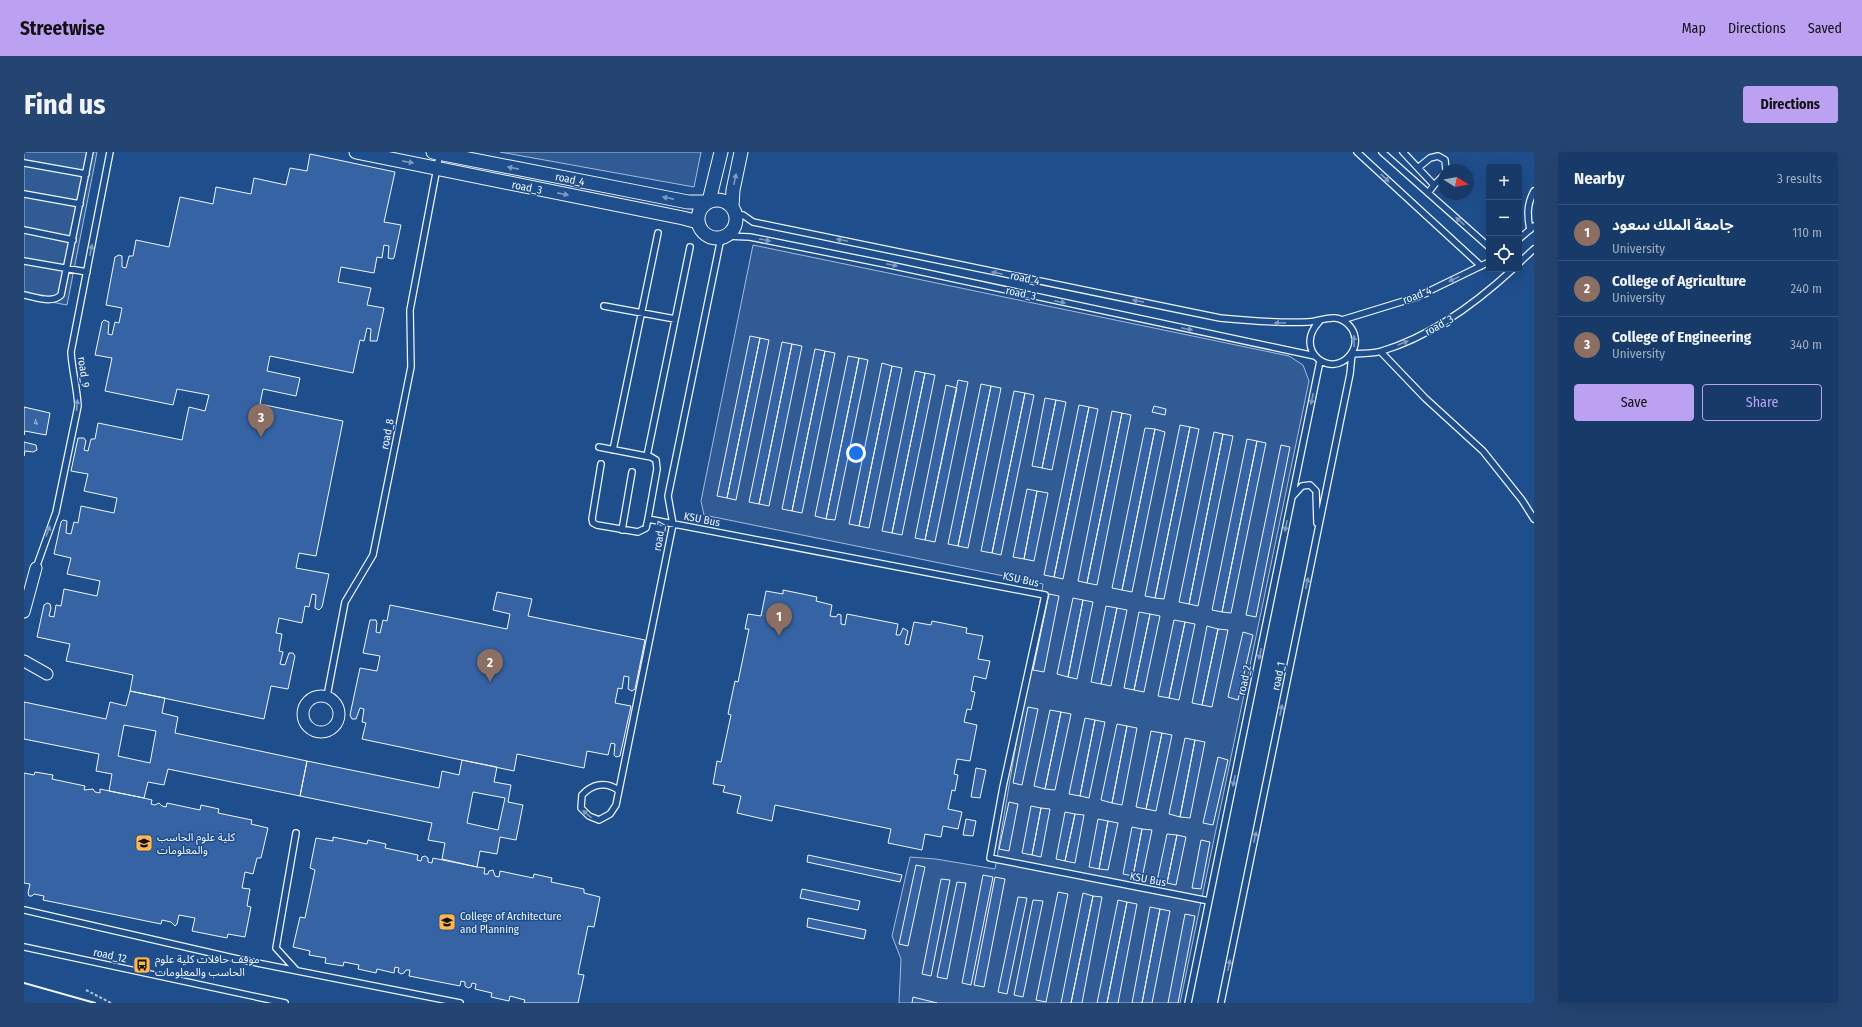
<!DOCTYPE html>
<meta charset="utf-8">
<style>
body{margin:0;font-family:"Fira Sans Condensed","Noto Sans Arabic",sans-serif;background:#244571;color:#f1f3f6}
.controls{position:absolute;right:12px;top:12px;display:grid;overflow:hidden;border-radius:4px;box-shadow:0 4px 16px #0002}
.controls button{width:36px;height:36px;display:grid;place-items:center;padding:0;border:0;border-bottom:1px solid #36547d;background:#173a69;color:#f1f3f6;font:20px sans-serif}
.compass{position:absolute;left:1414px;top:12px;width:36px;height:36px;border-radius:50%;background:#173a69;box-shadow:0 4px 16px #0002;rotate:101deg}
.you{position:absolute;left:832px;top:301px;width:14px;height:14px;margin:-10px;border:3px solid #fff;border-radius:50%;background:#1a73e8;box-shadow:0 0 0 6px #1a73e833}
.badge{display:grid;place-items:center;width:26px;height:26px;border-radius:50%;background:#bca0f2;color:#fff;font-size:13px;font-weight:700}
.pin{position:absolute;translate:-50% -33px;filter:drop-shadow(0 1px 2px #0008)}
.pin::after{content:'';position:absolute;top:21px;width:14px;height:12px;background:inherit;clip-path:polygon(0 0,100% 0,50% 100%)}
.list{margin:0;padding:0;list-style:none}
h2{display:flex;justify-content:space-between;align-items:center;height:52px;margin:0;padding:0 16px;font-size:17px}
h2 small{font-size:13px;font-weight:400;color:#9eadc0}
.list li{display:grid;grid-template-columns:26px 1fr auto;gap:12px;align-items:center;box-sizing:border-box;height:56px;padding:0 16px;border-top:1px solid #36547d}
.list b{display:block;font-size:15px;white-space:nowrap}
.list p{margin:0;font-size:13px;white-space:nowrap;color:#9eadc0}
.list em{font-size:13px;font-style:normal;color:#9eadc0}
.actions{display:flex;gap:8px;padding:12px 16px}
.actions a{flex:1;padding:9px 0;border:1px solid #bca0f2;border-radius:4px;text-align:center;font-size:14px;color:#bca0f2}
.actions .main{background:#bca0f2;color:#111}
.icon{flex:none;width:22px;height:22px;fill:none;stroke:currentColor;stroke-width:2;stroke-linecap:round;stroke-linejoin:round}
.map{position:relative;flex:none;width:1510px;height:851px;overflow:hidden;border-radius:4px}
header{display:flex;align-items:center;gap:24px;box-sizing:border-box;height:56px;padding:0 20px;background:#bca0f2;color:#111}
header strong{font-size:19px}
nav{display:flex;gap:22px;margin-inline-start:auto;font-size:14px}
.intro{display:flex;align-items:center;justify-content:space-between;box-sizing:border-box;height:96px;padding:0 24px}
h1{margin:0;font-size:28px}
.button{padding:10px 18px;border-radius:4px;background:#bca0f2;color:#111;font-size:14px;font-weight:700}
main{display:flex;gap:24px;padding:0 24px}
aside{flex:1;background:#173a69;border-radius:4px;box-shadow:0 4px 16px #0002}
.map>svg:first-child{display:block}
.built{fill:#305b95;stroke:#a8bbd7}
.building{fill:#3563a3;stroke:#f2f6ff;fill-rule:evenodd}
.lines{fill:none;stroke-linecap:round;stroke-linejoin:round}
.service-casing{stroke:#f2f6ff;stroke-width:8}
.minor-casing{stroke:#f2f6ff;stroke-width:13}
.tertiary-casing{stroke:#f2f6ff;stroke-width:15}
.path{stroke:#b3c4dc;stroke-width:2;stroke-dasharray:3 2;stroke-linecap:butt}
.service{stroke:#1f4e8c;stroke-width:5.5}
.minor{stroke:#1f4e8c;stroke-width:11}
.tertiary{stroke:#1f4e8c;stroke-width:13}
.wall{stroke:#f2f6ff;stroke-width:2}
.oneway{fill:#7e9ac0}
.labels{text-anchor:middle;stroke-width:3;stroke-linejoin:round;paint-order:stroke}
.number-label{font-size:9px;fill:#c3d1e8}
.street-label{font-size:11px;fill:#f2f6ff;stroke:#1f4e8c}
.poi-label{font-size:11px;fill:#f2f6ff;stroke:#1f4e8c;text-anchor:start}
</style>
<header>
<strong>Streetwise</strong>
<nav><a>Map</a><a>Directions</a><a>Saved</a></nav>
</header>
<div class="intro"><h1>Find us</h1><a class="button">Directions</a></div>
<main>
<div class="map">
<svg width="1510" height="851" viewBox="0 0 1510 851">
<rect width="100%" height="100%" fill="#1f4e8c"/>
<!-- built -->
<path class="built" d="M0 0H73L43 153 0 145Z
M476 0H677L670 35Z
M729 93 1265 204 1279 213 1285 229 1156 851H875L877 807 868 784 886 705 912 707 971 717 1019 432 680 363 677 349Z"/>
<!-- building -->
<path class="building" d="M286 2 371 20 360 70 377 73 370 106 368 107 364 106 365 94 360 93 358 106 353 105 350 121 317 115 314 130 347 136 343 153 360 156 353 189H346L347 177 343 176 340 189 336 188 329 221 246 204 243 219 276 226 272 244 239 237 236 252 319 269 292 404 275 401 272 416 305 422 298 455 295 458 291 456 292 443 288 442 285 455 281 454 278 471 255 466 252 481 258 482 255 499 259 500 256 512 261 513 265 501H269L271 504 264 537 247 534 240 567 106 539 109 523 42 509 46 492 13 485 20 453 23 451 26 452 27 456 25 464 30 465 32 453 37 454 40 437 73 444 76 429 43 422 47 406 30 402 37 370 39 368 43 369 42 381 47 382 50 370 54 371 57 354 90 361 93 346 60 339 64 322 47 319 54 286H60L62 289 60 298 64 299 67 287H71L74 271 158 288 165 255 181 259 185 243 153 237 149 253 81 239 88 206 71 203 78 170 80 168 85 170 84 182 88 183 91 170 95 171 98 156 82 153 91 105 95 103 98 104V115L102 116 105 104H109L112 88 145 95 156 45 189 52 192 35 227 42 230 26 262 33 266 16 283 19Z
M726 184 736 186 703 346 693 344Z
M736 186 745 188 712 348 703 346Z
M758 190 768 192 735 352 725 350Z
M768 192 778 194 745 354 735 352Z
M791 197 801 199 768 359 758 357Z
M801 199 811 201 778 361 768 359Z
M824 204 835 206 802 367 791 364Z
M835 206 844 208 811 368 802 367Z
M858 211 868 214 835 374 825 372Z
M868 214 878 216 845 376 835 374Z
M891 219 901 221 868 381 858 379Z
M901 221 911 223 878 383 868 381Z
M934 228 944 230 911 390 901 388Z
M957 232 967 234 934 394 924 392Z
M922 233 933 236 901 388 891 386Z
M967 234 977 236 944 396 934 394Z
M990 239 1001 241 968 401 957 399Z
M1001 241 1010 243 977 403 968 401Z
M1021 246 1032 248 1018 316 1008 314Z
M1032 248 1042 250 1028 318 1018 316Z
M1055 253 1065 255 1030 425 1020 423Z
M1130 254 1142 257 1141 263 1128 260Z
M0 255 26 261 22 283 1 279 0 283Z
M1065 255 1074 257 1039 427 1030 425Z
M1088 259 1098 261 1063 431 1054 429Z
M1098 261 1107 263 1073 433 1063 431Z
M1156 273 1166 275 1131 446 1121 444Z
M1166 275 1175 277 1140 447 1131 446Z
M1121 276 1131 277 1098 438 1088 436Z
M1131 277 1141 280 1108 440 1098 438Z
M1190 280 1199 282 1165 452 1155 450Z
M1199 282 1209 284 1174 454 1165 452Z
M1223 287 1233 289 1198 460 1188 458Z
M1233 289 1242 291 1207 461 1198 460Z
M0 290 12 293 13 298 9 300 1 299 0 304Z
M1257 293 1266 295 1232 465 1222 463Z
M1003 337 1013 339 1000 407 989 405Z
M1013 339 1024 341 1010 409 1000 407Z
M759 438 793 445 792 449 808 453 806 464 812 465 814 462 817 463V472L821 473 823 462 874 472 872 483H876L879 476 884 479 881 492 885 493 890 470 907 473 908 469 943 476 942 481 959 484 954 507 966 509 962 527 950 524 947 539 951 540 947 558 943 557 940 570 953 573 946 609 933 607 930 622 934 623 931 639 928 638 924 657 938 660 934 677 919 674 917 685 901 682 898 698 864 691 867 677 751 653 748 669 713 661 717 644 699 640 701 634 689 632 693 609 697 610 707 563 704 562 711 529 714 530 725 477H721L724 462 737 464 742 439 759 442Z
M473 440 508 447 504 464 621 488 611 537 608 539 604 537 605 525 600 524 598 537 594 536 591 551 607 554 596 604 592 605 590 603 591 592 587 591 584 603 563 599 560 616 493 602 490 619 338 587 342 571 338 570 340 557 336 556 332 567H328L326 563 336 516 353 519 356 504 339 501 346 468H352L353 471 352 480 356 481 359 468 363 469 366 453 483 477 486 462 469 458Z
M1025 442 1035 444 1020 520 1009 518Z
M1049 446 1059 448 1044 525 1033 522Z
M1059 448 1069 450 1053 527 1044 525Z
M1082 454 1093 456 1077 532 1067 530Z
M1093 456 1103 458 1087 534 1077 532Z
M1115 460 1126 462 1110 538 1100 536Z
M1126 462 1136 464 1120 540 1110 538Z
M1150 468 1161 470 1145 546 1134 544Z
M1161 470 1171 472 1155 548 1145 546Z
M1183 474 1194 477 1178 553 1168 551Z
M1194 477 1204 478 1188 555 1178 553Z
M1219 480 1229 483 1214 548 1204 545Z
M106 539 141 546 138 561 154 565 151 581 283 609 276 644 144 617 140 633 124 630 120 646 85 639 88 622 72 619 75 602 0 587V550L82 567 86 550 102 554ZM100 573 132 579 126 611 94 604Z
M1004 555 1014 557 998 633 989 631Z
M1026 558 1037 560 1021 637 1010 634Z
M1037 560 1047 562 1031 638 1021 637Z
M1061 566 1071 568 1056 644 1045 642Z
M1071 568 1081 570 1065 646 1056 644Z
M1093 572 1103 574 1088 651 1077 648Z
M1103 574 1113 576 1098 653 1088 651Z
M1127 579 1138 581 1122 657 1112 655Z
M1138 581 1148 583 1132 659 1122 657Z
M1161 586 1171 588 1156 665 1145 662Z
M1171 588 1181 590 1166 666 1156 665Z
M1194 605 1204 608 1189 673 1179 671Z
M438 608 473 615 470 630 487 633 484 650 499 653 492 688 476 685 473 702 456 699 453 715 418 707 421 691 404 688 408 671 276 644 283 609 415 636 418 619 435 623ZM449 640 481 646 474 678 443 671Z
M952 616 962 618 956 646 947 645Z
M11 620 29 623 28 627 61 634 60 638 69 637 71 640 76 641V637L120 646 128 648 127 652 131 653 135 651 138 654 142 655 143 651 176 658 177 653 195 657 194 661 228 668 227 672 244 676 237 706H233L229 722 221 720 218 736 226 737 223 754 227 755 221 785 204 782 203 786 168 779 171 766 155 763 153 772 151 774 147 770 138 768 137 772 19 748 20 744 10 742 8 744H5L4 741 6 732 0 731V621L10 623Z
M985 650 994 652 985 699 975 697Z
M1007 654 1017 656 1008 703 998 701Z
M1017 656 1026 657 1017 705 1008 703Z
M1041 660 1051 662 1041 709 1032 707Z
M1051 662 1060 663 1051 711 1041 709Z
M942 667 952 669 949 684 939 683Z
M1074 667 1084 669 1075 717 1065 715Z
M1084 669 1094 671 1084 718 1075 717Z
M1108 675 1118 677 1109 724 1099 722Z
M1118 677 1128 678 1118 726 1109 724Z
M1143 682 1153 683 1143 731 1133 729Z
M1153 683 1162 685 1152 733 1143 731Z
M309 685 343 692 344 688 362 692 361 696 394 703 393 708 397 709 398 705 401 704 404 706V710L408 711 409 706 453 715 461 716 460 722H464L465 719 469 718 471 724 475 725 476 719 509 726 510 722 528 726 527 730 560 737V741L576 745 570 775 564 774 554 822 560 823 554 851H500L501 848 486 844 485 849 467 845 468 841 451 837 452 832 448 831 447 835 444 836 441 834V830L437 829 436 834 385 824 386 818H382L380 821 377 822 374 820 375 816 371 815 370 821 353 817 352 821 334 817 335 813 320 810 319 814 301 811 302 806 285 803 286 799 269 795 276 765 281 766 291 718 286 716 292 686 309 689Z
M1177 688 1186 690 1177 737 1168 736Z
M784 703 878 723 876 730 783 710Z
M892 713 901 715 884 794 875 792Z
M959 723 969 725 947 833 938 831Z
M971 725 981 727 960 835 950 833Z
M917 727 926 728 907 824 898 822Z
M933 730 942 731 923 827 913 825Z
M778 737 836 749 834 758 776 746Z
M1034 740 1044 742 1022 850 1012 848Z
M1059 741 1069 744 1047 851H1037Z
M1069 744 1078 745 1058 851H1047Z
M994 745 1003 746 983 842 974 840Z
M1009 748 1019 749 999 845 990 843Z
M1094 748 1103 750 1083 851H1073Z
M1103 750 1113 752 1094 851H1083Z
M1126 755 1136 757 1118 851H1108Z
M1136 757 1146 759 1128 851H1118Z
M1161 762 1171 764 1154 851H1144Z
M784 766 842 778 840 787 783 775Z
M889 845 913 851H888Z"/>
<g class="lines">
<!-- service casing -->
<g class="service-casing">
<path id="service" d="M1333 0 1457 114
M1358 0 1465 95
M1379 0 1410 33 1404 41
M0 11 62 22
M1395 15 1406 6 1414 4 1421 8 1422 18
M1410 33 1420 23
M0 42 56 52
M711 62 719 63 729 70 1196 166C1226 169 1253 171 1284 170 1293 170 1302 165 1311 166 1321 167 1330 176 1331 186 1332 192 1330 198 1326 203 1306 228 1269 197 1295 170
M0 78 49 88
M1506 78C1503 63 1503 52 1510 39
M702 84 726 85 861 112 1291 204
M1495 87 1510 74
M0 109 63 120
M1495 111 1510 97
M0 143C12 145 28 152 37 143L66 0
M580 154 651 167
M1318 168 1393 145 1465 110
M1357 200 1401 246 1459 299 1498 348 1510 367
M575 295 627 305 632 308 633 317 624 367 1021 443 979 635 966 706 1185 749
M589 298 634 81
M623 304 666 95
M577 312 568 367 569 371 573 373 614 380 622 376 624 367
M1268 345 1278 334 1286 333 1292 339 1293 371
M598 378 608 320
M12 416 32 360 54 254C53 235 48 218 47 200L86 0
M303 544 321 450 349 403 387 215 386 158 416 0
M594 638C582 629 568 632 558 643L557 656 565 664 575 668 586 662 592 653 649 372 644 344 697 86
M0 758 218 808 436 851
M0 795 261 851
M272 818 252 796 272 681
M1164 851 1296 209
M1197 851 1326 222 1328 202C1337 201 1349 202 1358 199 1408 184 1451 152 1489 117"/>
</g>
<!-- minor casing -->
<g class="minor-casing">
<path id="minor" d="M0 460 12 416
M0 509 23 522
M279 562a18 18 0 1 1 36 0a18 18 0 1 1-36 0Z"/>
</g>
<!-- tertiary casing -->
<g class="tertiary-casing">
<path id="tertiary" d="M332 0 659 66 674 70
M409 0 664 50H682
M674 67a19 19 0 1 1 38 0a19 19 0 1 1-38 0Z
M685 49 697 0
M708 55 709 38 717 0"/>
</g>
<!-- path -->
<path class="path" d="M62 838 87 851"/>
<!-- service -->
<use href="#service" class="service"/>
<!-- minor -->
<use href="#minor" class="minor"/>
<!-- tertiary -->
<use href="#tertiary" class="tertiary"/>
<!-- wall -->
<path class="wall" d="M0 831 71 851"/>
</g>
<!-- one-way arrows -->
<defs><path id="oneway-solid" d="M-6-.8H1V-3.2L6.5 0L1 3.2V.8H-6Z"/></defs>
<g class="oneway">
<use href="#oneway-solid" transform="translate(384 10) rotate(11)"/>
<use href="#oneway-solid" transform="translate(489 16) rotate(-169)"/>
<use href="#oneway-solid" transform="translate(1361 26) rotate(43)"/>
<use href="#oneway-solid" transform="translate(711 27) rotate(-78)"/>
<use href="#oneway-solid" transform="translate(539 42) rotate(11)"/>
<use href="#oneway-solid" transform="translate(644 46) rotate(-169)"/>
<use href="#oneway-solid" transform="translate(1436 69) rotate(-138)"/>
<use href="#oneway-solid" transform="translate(741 88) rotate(11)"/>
<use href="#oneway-solid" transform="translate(818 88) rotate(-168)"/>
<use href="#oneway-solid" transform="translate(67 98) rotate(-79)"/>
<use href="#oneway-solid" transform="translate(868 113) rotate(12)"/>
<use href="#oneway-solid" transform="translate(973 121) rotate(-168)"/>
<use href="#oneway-solid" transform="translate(1430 127) rotate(154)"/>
<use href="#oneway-solid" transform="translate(1114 149) rotate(-169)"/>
<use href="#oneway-solid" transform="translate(1036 150) rotate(12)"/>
<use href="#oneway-solid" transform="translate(1256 171) rotate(179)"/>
<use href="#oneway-solid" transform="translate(1163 177) rotate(12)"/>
<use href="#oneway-solid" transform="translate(1330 189) rotate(-91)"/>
<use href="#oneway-solid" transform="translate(1379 191) rotate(-23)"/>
<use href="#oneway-solid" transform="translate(1288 247) rotate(102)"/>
<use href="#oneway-solid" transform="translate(53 253) rotate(-86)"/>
<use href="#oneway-solid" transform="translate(1262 374) rotate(102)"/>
<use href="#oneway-solid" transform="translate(24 379) rotate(-70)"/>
<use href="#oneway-solid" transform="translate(1283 431) rotate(-78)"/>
<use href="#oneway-solid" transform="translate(1236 502) rotate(102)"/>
<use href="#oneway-solid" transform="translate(1257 558) rotate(-78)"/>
<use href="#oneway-solid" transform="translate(1210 629) rotate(102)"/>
<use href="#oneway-solid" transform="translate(563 662) rotate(-139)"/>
<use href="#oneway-solid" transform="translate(1231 685) rotate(-78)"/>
<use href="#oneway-solid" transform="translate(1205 813) rotate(-78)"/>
</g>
<!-- icons -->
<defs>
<g id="university-square" transform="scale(0.9)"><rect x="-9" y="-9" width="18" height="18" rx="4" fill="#ffb74d" stroke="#1f4e8c"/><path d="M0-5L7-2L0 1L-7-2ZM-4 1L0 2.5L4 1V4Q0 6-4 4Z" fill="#111"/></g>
<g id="bus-square" transform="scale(0.9)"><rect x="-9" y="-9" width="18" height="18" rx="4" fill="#ffb74d" stroke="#1f4e8c"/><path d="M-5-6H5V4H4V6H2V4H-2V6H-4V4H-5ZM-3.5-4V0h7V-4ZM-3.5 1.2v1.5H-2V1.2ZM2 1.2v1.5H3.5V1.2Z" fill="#111"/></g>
</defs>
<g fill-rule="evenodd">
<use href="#university-square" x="120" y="691"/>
<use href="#university-square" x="423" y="770"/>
<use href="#bus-square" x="118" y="813"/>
</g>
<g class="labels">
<!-- number labels -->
<g class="number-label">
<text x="12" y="273">4</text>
</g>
<!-- street labels -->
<g class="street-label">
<text transform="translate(546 27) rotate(11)" y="4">road_4</text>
<text transform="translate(503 35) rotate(11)" y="4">road_3</text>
<text transform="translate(1001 126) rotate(12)" y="4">road_4</text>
<text transform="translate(997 141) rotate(12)" y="4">road_3</text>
<text transform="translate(1393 143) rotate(-21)" y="4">road_4</text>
<text transform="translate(1415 173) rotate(-29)" y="4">road_3</text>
<text transform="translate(60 220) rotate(82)" y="4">road_9</text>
<text transform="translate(363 282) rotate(-79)" y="4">road_8</text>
<text transform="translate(678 367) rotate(11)" y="4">KSU Bus</text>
<text transform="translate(635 384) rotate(-82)" y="4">road_7</text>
<text transform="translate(997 427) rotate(12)" y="4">KSU Bus</text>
<text transform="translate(1254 524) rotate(-78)" y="4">road_1</text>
<text transform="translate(1220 528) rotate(-78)" y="4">road_2</text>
<text transform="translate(1124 727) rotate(11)" y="4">KSU Bus</text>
<text transform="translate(86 803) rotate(12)" y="4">road_12</text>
</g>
<!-- poi labels -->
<g class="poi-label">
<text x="133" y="689">كلية علوم الحاسب<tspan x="133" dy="13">والمعلومات</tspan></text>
<text x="436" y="768">College of Architecture<tspan x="436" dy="13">and Planning</tspan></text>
<text x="131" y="811">موقف حافلات كلية علوم<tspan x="131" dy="13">الحاسب والمعلومات</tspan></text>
</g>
</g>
</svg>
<div class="controls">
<button>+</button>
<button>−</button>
<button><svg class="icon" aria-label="locate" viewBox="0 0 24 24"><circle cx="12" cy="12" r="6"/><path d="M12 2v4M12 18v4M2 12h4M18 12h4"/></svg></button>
</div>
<svg class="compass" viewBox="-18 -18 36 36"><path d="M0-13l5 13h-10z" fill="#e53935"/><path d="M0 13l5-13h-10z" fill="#9eadc0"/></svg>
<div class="you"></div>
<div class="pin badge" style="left:755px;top:484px;background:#8d6e63">1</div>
<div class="pin badge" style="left:466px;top:530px;background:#8d6e63">2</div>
<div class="pin badge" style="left:237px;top:285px;background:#8d6e63">3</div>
</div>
<aside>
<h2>Nearby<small>3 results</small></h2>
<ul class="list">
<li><span class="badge" style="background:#8d6e63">1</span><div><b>جامعة الملك سعود</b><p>University</p></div><em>110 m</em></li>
<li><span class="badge" style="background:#8d6e63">2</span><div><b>College of Agriculture</b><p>University</p></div><em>240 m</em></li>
<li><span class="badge" style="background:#8d6e63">3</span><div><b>College of Engineering</b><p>University</p></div><em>340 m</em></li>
</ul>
<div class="actions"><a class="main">Save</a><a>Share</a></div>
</aside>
</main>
